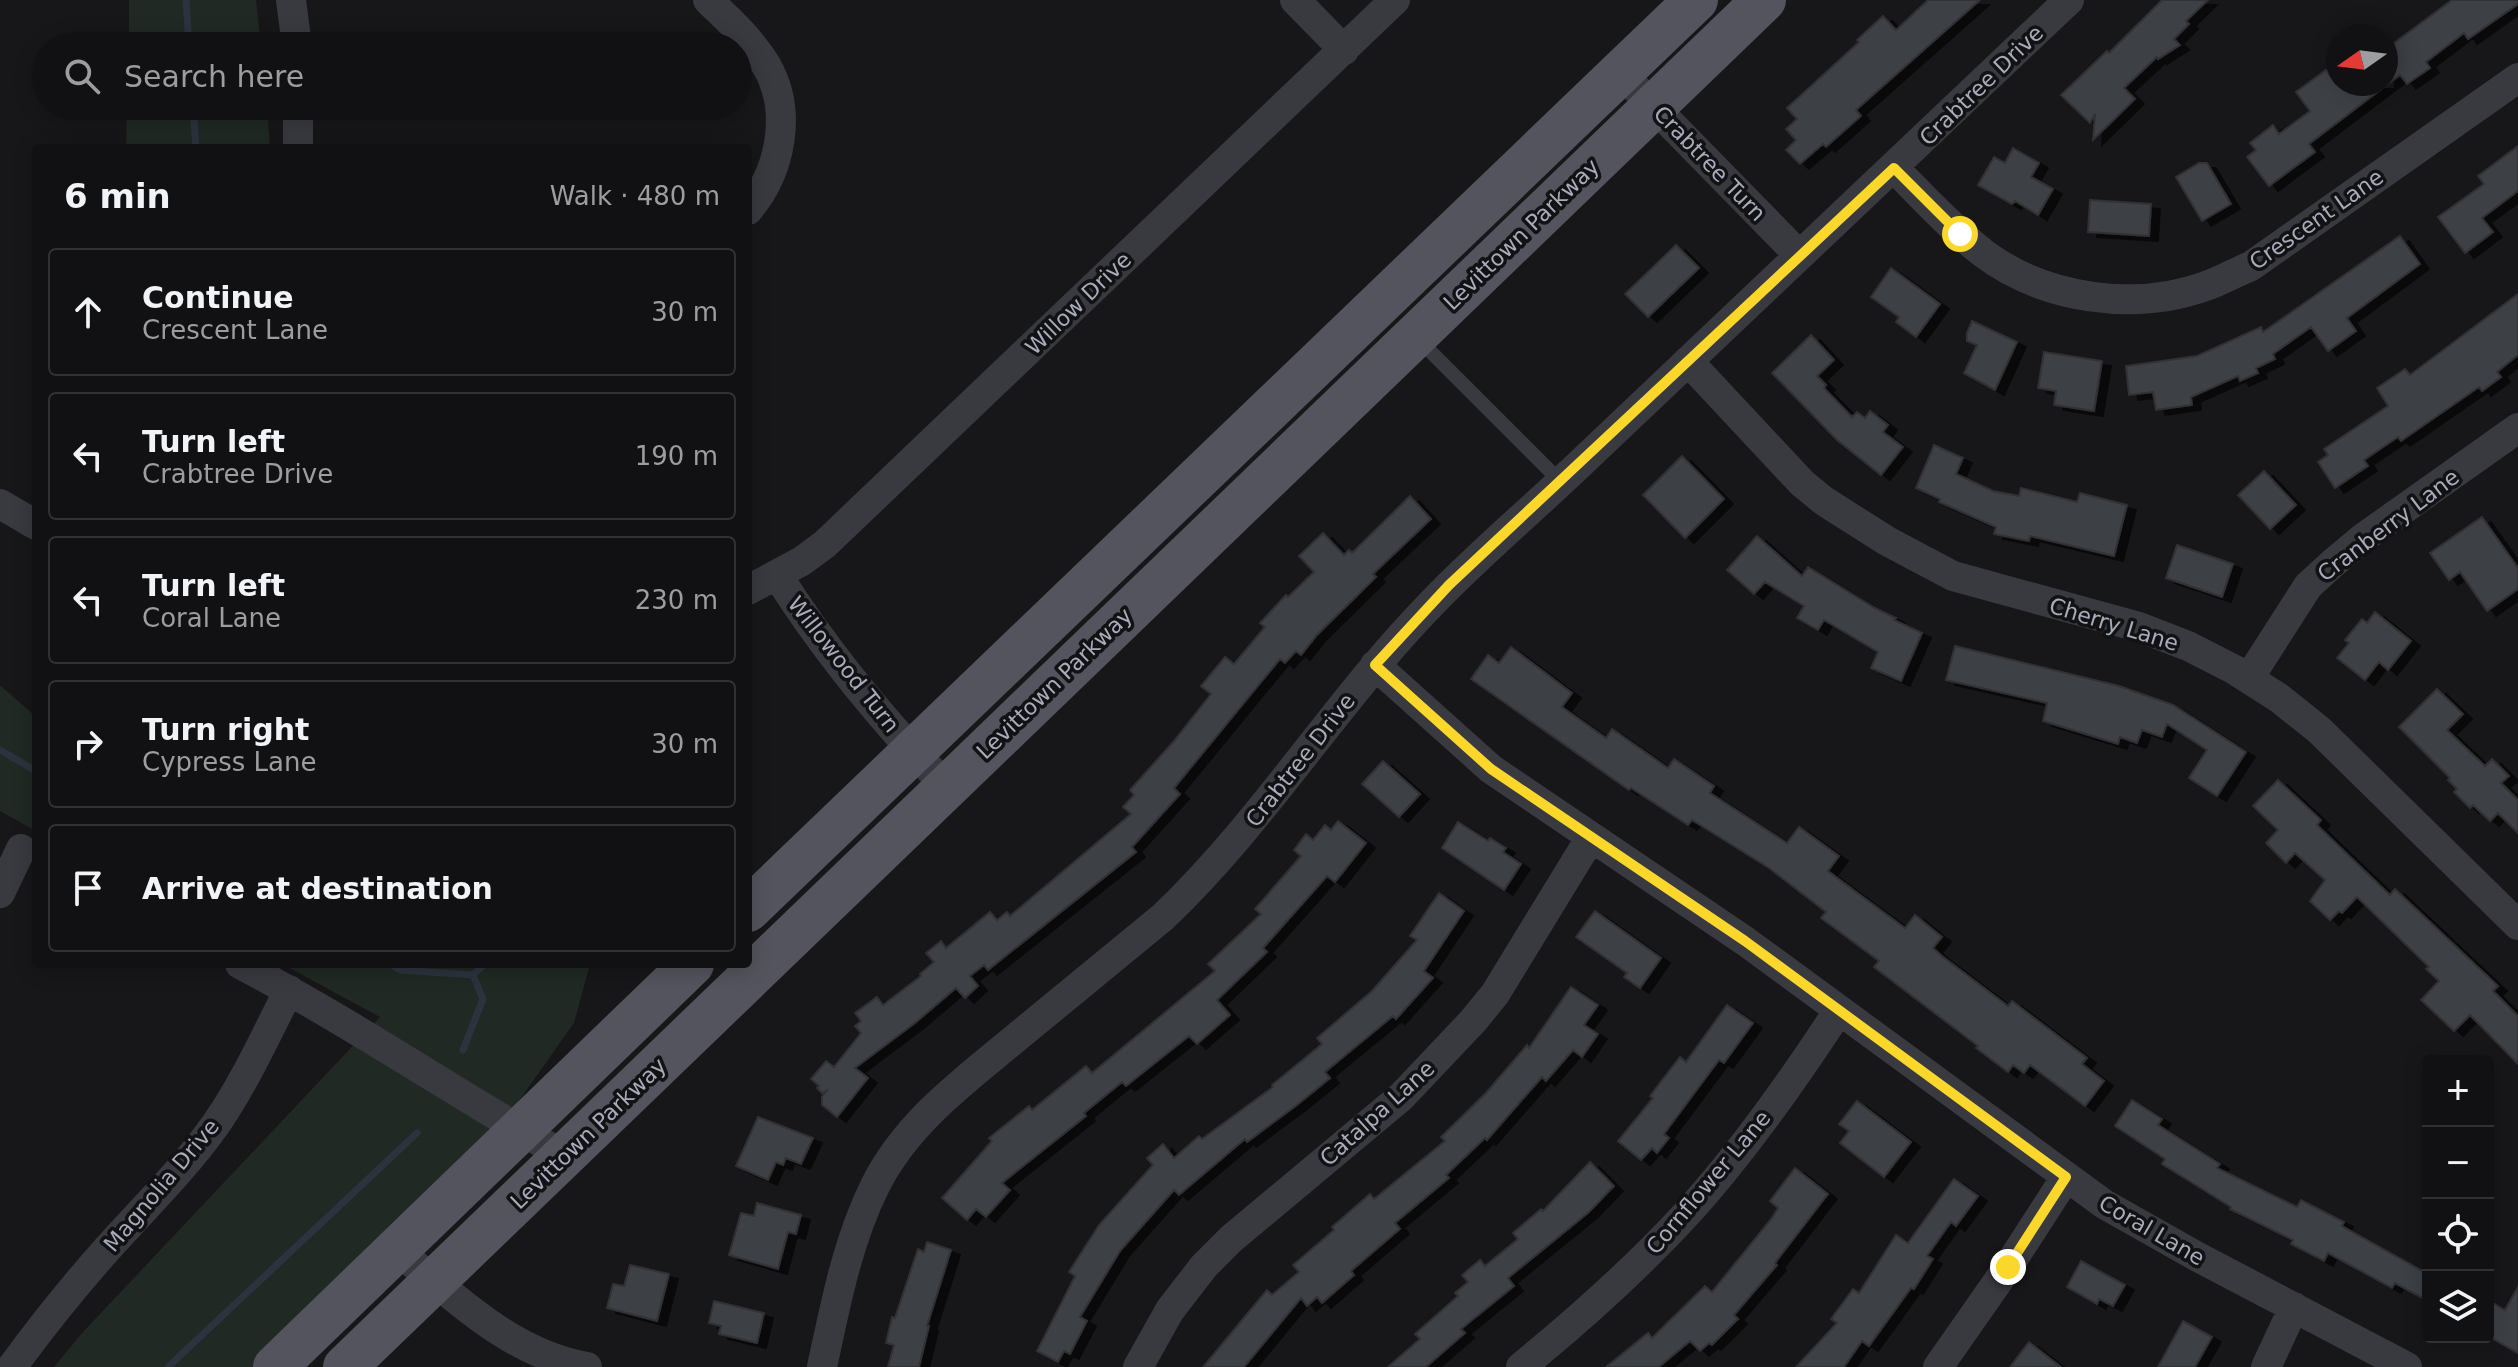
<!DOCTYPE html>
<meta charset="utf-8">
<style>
body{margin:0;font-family:"DejaVu Sans",sans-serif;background:#1e1f21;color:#f1f3f6}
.controls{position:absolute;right:24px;bottom:24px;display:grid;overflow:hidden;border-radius:8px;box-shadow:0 4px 20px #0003}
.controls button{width:72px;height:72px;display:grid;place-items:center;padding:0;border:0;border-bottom:2px solid #303133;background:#111113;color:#f1f3f6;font:40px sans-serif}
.compass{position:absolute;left:2326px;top:24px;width:72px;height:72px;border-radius:50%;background:#111113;box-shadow:0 4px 20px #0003;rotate:256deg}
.stop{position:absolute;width:24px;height:24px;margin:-18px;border:6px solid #fcd72b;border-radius:50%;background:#fff}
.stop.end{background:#fcd72b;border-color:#fff;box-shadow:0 2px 8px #0008}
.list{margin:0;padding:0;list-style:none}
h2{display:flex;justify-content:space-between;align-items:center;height:104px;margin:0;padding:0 32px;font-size:34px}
h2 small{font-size:26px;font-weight:400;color:#9c9da0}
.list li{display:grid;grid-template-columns:52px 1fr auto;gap:24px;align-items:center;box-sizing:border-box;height:128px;margin:0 16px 16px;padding:0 16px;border:2px solid #303133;border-radius:8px}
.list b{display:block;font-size:30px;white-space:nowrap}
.list p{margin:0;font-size:26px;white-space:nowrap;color:#9c9da0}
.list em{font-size:26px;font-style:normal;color:#9c9da0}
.icon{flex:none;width:44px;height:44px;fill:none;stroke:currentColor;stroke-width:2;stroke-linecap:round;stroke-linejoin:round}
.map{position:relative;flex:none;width:2518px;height:1367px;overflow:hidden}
.search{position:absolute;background:#111113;box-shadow:0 4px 20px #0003;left:32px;top:32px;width:720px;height:88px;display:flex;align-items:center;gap:20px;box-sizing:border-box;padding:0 28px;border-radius:44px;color:#9c9da0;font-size:30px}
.panel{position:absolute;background:#111113;box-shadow:0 4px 20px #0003;left:32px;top:144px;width:720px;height:824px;border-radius:8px}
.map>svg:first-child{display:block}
.green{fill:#202923}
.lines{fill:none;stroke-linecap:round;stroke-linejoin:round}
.stream{stroke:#2c333e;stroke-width:7}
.building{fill:#3e3f44;stroke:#313035;stroke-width:2;filter:url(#shadow)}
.lane{stroke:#393940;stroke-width:14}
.street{stroke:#393940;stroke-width:30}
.primary{stroke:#53545d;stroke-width:44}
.route{stroke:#fcd72b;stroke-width:10}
.labels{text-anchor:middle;stroke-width:7;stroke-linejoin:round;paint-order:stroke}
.street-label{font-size:22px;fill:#a8abba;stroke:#121214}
</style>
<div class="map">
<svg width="2518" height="1367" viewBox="0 0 2518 1367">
<defs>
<filter id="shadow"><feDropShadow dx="9" dy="5" stdDeviation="0" flood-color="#0009"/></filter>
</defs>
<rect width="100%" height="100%" fill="#171719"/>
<!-- green -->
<path class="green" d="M129 0H256L261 46H129Z
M127 106H267L270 148H126Z
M0 685 36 717V831L0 811Z
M282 964H590L574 1023 516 1105 253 1367H54L83 1332 380 1017Z"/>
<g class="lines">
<!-- stream -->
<path class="stream" d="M186 0 189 46
M193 106 196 148
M0 750 36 771
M390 964 400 970 473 975 485 964
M463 1050 483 999 473 975
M168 1367 417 1133"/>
</g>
<!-- building -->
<path class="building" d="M1928 0H1980L1856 110 1861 116 1826 147 1823 144 1800 164 1786 150 1796 140 1786 129 1797 119 1787 108 1859 42 1857 40 1883 16 1896 30Z
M2162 0H2208L2186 21 2189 24 2174 39 2180 45 2158 59 2157 57 2124 88 2135 99 2093 140 2095 114 2090 123 2061 95 2107 51 2109 53Z
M2452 0H2518V4L2468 39 2464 33 2426 62 2430 68 2407 84 2400 75 2309 144 2315 152 2269 186 2247 157 2256 150 2250 143 2273 125 2279 134 2310 111 2296 92 2326 70 2336 84H2386V49Z
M2518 146V191L2482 218 2493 232 2465 253 2438 217 2484 184 2478 176Z
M2013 148 2039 163 2031 177 2053 189 2038 215 2015 201 2012 204 1978 185 1994 157 2005 163Z
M2199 163H2207L2231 204 2202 221 2176 177Z
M2090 200 2151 204 2149 236 2088 232Z
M2400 236 2420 264 2347 318 2356 331 2328 351 2311 327 2273 354 2275 359 2256 368 2258 373 2240 381 2238 376 2191 397 2192 405 2156 410 2153 392 2129 395 2126 366 2197 356 2261 327 2263 332Z
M1676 245 1699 268 1648 317 1625 294Z
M1891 268 1940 304 1916 337 1896 322 1899 317 1871 297Z
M2518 294V355L2497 372 2501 377 2482 391 2479 387 2401 441 2398 437 2364 460 2368 466 2335 488 2318 462 2328 455 2324 449 2388 406 2377 388 2405 369 2410 375Z
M1972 321 2017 342 1995 390 1964 373 1977 345 1967 341V333Z
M1811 335 1834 360 1817 376 1826 385 1824 388 1852 417 1857 412 1865 418 1870 411 1888 425 1883 432 1903 447 1881 475 1837 440 1772 373Z
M2044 352 2102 361 2094 411 2054 405 2056 391 2038 388Z
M1934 445 1963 458 1956 474 1993 491 2019 496 2021 488 2077 502 2080 493 2127 505 2114 556 2030 536 2029 541 1994 534 1996 527 1939 502 1940 499 1916 488Z
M1682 456 1724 499 1685 538 1643 495Z
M2264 471 2296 505 2270 529 2238 495Z
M1410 496 1431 519 1373 574 1376 577 1317 635 1301 655 1296 651 1285 663 1280 659 1174 788 1180 794 1132 847 1136 852 988 970 984 965 970 976 978 986 965 998 956 988 915 1023 855 1068 868 1078 837 1117 822 1105V1097L826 1091 822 1093 817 1088 819 1086 811 1079 826 1061 834 1067 861 1033 855 1026 861 1021 855 1013 877 997 883 1005 921 976 920 974 934 962 926 953 941 941 946 948 990 912 997 920 1007 912 1010 916 1131 814 1123 807 1134 795 1130 790 1174 741 1211 694 1201 686 1225 657 1234 664 1265 627 1260 623 1286 595 1288 597 1314 572 1299 556 1323 533 1344 555 1349 550 1352 553Z
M2482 517 2518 568V589L2487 611 2460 572 2449 580 2430 553Z
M1757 536 1802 576 1808 567 1875 608 1896 618 1894 620 1922 633 1901 681 1871 668 1878 652 1824 620 1818 630 1797 618 1804 606 1765 582 1754 594 1727 570Z
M2177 545 2233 564 2222 597 2166 578Z
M2375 612 2411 641 2388 670 2379 662 2365 680 2337 658 2349 643 2345 640 2362 619 2367 623Z
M1955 646 2119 686 2173 705 2246 752 2217 796 2189 778 2207 750 2167 724 2162 737 2142 730 2137 743 2120 737 2118 744 2043 721 2047 703 1946 680Z
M1511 647 1572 693 1562 707 1606 738 1612 729 1668 768 1674 759 1714 786 1710 793 1787 843 1799 827 1839 856 1828 871 1905 928 1915 915 1942 937 1933 948 1942 956 2008 1006 2012 1001 2087 1058 2082 1064 2104 1081 2085 1106 2030 1065 2024 1073 2013 1065 2008 1072 1976 1048 1978 1046 1874 967 1879 961 1821 918 1826 912 1769 868 1692 820 1688 825 1631 788 1629 790 1471 679 1488 655 1499 663Z
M2437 689 2463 714 2447 730 2485 766 2492 759 2509 776 2501 783 2518 800V833L2498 813 2490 821 2473 805 2470 808 2454 792 2457 789 2448 780 2450 778 2399 727Z
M1383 761 1420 794 1399 817 1362 784Z
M2278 780 2321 820 2317 825 2390 895 2395 889 2498 986 2493 991 2518 1016V1064L2470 1015 2454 1031 2421 1000 2439 981 2426 969 2429 967 2357 897 2342 913 2339 911 2330 920 2310 901 2325 880 2295 853 2286 863 2266 843 2278 830 2253 806Z
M1338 821 1366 843 1335 882 1327 876 1263 948 1267 952 1217 1000 1230 1015 1197 1044 1189 1036 1126 1086 1122 1082 1084 1113 1086 1116 1002 1183 1010 1190 986 1217 976 1209 967 1220 942 1198 992 1141 989 1138 1029 1106 1032 1110 1086 1066 1092 1073 1215 971 1208 964 1261 914 1255 909 1301 856 1294 850 1306 834 1313 840 1325 825 1331 830Z
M1458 822 1488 841 1490 838 1506 848 1503 852 1521 864 1504 890 1442 848Z
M1439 893 1464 911 1424 971 1433 978 1396 1019 1393 1016 1325 1072 1330 1078 1297 1105 1247 1142 1245 1139 1179 1195 1174 1190 1120 1251 1080 1317 1087 1321 1070 1354 1064 1351 1058 1362 1037 1351 1075 1276 1069 1272 1099 1225 1153 1165 1147 1158 1163 1144 1174 1158 1199 1136 1202 1139 1273 1087 1272 1085 1322 1044 1317 1038 1372 991 1417 940 1410 936Z
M1595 911 1661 958 1640 988 1624 977 1627 973 1576 937Z
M1571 987 1598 1005 1584 1025 1598 1034 1582 1057 1573 1050 1546 1081 1542 1077 1487 1140 1485 1138 1446 1175 1449 1178 1395 1223 1400 1229 1351 1271 1354 1275 1322 1303 1317 1297 1307 1306 1301 1298 1244 1367H1203L1267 1290 1272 1295 1299 1272 1293 1265 1334 1230 1332 1227 1370 1194 1374 1199 1445 1141 1441 1137 1486 1093 1527 1045 1529 1048Z
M1727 1005 1753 1023 1724 1063 1719 1060 1664 1134 1669 1138 1657 1153 1652 1148 1641 1160 1618 1141 1653 1098 1650 1096 1680 1057 1686 1062Z
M2132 1100 2162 1119 2158 1125 2220 1164 2217 1168 2297 1207 2301 1200 2344 1222 2342 1226 2428 1274V1301L2395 1283 2392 1288 2328 1253 2324 1261 2291 1244 2293 1240 2230 1209 2231 1207 2162 1164 2165 1159 2115 1126Z
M1857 1101 1911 1142 1884 1177 1840 1143 1849 1131 1839 1124Z
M758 1117 813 1138 801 1164 786 1158 783 1165 776 1162 768 1180 736 1166Z
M1590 1162 1614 1186 1589 1212 1508 1278 1514 1286 1461 1329 1465 1333 1426 1367H1388L1420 1339 1415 1334 1458 1296 1455 1293 1468 1282 1462 1275 1480 1260 1485 1266 1518 1239 1513 1233 1541 1209 1543 1211Z
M1795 1168 1828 1194 1775 1263 1777 1265 1734 1315 1738 1319 1712 1345 1709 1343 1700 1351 1690 1341 1659 1367H1606L1648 1333 1652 1338 1705 1286 1712 1292 1772 1218 1778 1208 1770 1201Z
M1954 1179 1978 1196 1956 1226 1951 1222 1927 1256 1933 1259 1914 1289 1911 1288 1869 1346 1862 1341 1844 1367H1796L1837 1323 1831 1319 1853 1289 1859 1293 1896 1235 1908 1243Z
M757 1203 801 1215 796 1234 788 1232 778 1269 729 1255 741 1213 754 1216Z
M927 1242 951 1250 927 1326H929L919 1367H888L894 1345 886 1343 892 1317 895 1318 918 1249 924 1252Z
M2081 1261 2125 1285 2113 1306 2099 1299 2097 1304 2067 1287Z
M630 1265 669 1274 657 1321 607 1308 613 1284 624 1286Z
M2518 1287V1353L2488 1336V1300L2505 1310Z
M714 1301 764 1313 757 1343 719 1334 721 1326 709 1323Z
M2183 1321 2212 1337 2195 1367H2158Z
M2029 1342 2061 1367H2010Z"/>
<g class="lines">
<!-- lane -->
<path class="lane" d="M1417 338 1561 482"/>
<!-- street -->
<path class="street" d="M291 0 297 46
M708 0C729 20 751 40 766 65 793 111 781 171 748 210
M1295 0 1344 50
M1620 72 1799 255
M298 148V106
M1894 168C1923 197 1951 228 1983 253 2044 299 2134 312 2206 286 2221 281 2236 272 2251 266L2518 78
M1688 361 1802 483 1824 501 1887 541 1953 576 2139 627 2188 646 2235 670 2279 698 2319 730 2518 925
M0 504 36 525
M778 576C826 652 883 721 946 786
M748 590 802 561 825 544 1395 0
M1375 665 1491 769 1745 941 2104 1204 2196 1256 2407 1367
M2249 678 2308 586 2332 564 2363 538 2518 428
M0 893 21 849
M240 964C352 1023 455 1093 565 1156
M397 1250C455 1297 511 1354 587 1367
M12 1367C42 1326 74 1286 108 1248 145 1207 184 1169 216 1124 245 1082 266 1035 289 990
M822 1367C835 1307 847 1242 875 1186 906 1123 964 1081 1017 1037 1066 997 1115 957 1163 917 1264 821 1336 701 1433 602 1481 552 1534 508 1584 460 1745 306 1908 154 2069 0
M1138 1367 1170 1310 1204 1266 1231 1239 1401 1097 1473 1021 1495 994 1591 837
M1521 1367C1581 1318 1638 1267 1690 1210 1745 1149 1794 1079 1839 1010
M1938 1367 2008 1267 2066 1177
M2266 1367 2294 1307"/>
<!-- primary -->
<path class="primary" d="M748 910 1696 0
M275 1367 692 964
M345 1367 1764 0"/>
</g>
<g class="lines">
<!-- route -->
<path class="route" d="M1960 234 1894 168 1449 585 1375 665 1491 769 1745 941 2066 1177 2008 1267"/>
</g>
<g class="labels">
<!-- street labels -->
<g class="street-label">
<text transform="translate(1981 85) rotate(-44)" y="8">Crabtree Drive</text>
<text transform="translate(1710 163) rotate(46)" y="8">Crabtree Turn</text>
<text transform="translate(2316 219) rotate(-35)" y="8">Crescent Lane</text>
<text transform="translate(1521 234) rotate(-44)" y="8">Levittown Parkway</text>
<text transform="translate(1078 303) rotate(-44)" y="8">Willow Drive</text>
<text transform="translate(2388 525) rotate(-37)" y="8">Cranberry Lane</text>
<text transform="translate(2114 624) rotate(17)" y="8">Cherry Lane</text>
<text transform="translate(844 664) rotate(52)" y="8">Willowood Turn</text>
<text transform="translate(1054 683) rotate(-44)" y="8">Levittown Parkway</text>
<text transform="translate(1300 760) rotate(-52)" y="8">Crabtree Drive</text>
<text transform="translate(1377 1113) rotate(-42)" y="8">Catalpa Lane</text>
<text transform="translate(588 1133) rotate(-44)" y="8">Levittown Parkway</text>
<text transform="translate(1708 1182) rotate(-50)" y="8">Cornflower Lane</text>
<text transform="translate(161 1185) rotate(-50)" y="8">Magnolia Drive</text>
<text transform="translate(2152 1230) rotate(30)" y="8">Coral Lane</text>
</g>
</g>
</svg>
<div class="controls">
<button>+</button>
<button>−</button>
<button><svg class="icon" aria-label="locate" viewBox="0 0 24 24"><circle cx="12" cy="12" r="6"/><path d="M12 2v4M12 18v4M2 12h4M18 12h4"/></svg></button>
<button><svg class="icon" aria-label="layers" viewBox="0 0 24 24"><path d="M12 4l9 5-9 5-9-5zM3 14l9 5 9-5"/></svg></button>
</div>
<svg class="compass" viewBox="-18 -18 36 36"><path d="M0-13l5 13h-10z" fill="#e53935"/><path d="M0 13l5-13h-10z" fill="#9c9da0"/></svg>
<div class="stop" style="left:1960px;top:234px"></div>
<div class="stop end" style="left:2008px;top:1267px"></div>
<div class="search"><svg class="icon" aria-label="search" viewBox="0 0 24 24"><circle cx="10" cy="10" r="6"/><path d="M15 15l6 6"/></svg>Search here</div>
<section class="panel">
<h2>6 min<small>Walk · 480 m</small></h2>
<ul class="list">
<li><svg class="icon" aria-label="ahead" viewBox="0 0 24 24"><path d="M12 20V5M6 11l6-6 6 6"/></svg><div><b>Continue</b><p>Crescent Lane</p></div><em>30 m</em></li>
<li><svg class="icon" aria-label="left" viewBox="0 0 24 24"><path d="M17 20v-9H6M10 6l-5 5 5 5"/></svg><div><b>Turn left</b><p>Crabtree Drive</p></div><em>190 m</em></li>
<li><svg class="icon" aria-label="left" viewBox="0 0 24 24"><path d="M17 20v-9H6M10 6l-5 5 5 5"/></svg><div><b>Turn left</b><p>Coral Lane</p></div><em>230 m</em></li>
<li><svg class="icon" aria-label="right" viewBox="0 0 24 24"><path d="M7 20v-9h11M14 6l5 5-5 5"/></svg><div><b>Turn right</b><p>Cypress Lane</p></div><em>30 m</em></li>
<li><svg class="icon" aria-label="arrive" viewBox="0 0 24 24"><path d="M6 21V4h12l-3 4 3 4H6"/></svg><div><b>Arrive at destination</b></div></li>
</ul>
</section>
</div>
